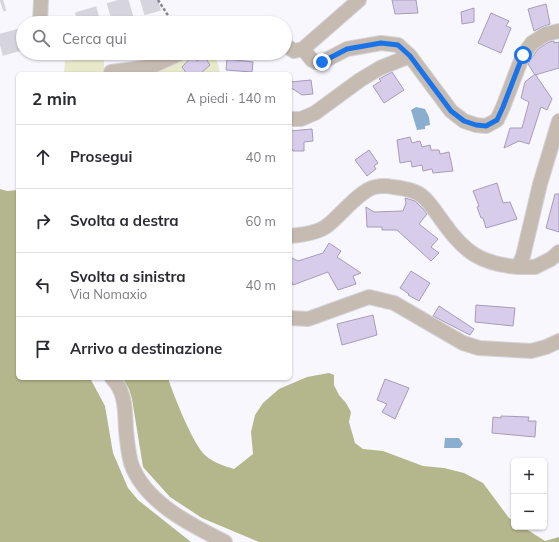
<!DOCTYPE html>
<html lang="it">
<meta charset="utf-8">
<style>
body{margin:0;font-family:Mulish,sans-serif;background:#f7f7f7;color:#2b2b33}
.controls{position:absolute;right:12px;bottom:12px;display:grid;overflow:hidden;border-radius:6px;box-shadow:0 1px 3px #0004}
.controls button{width:36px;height:36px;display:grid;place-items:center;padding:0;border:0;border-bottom:1px solid #e1e1e2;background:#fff;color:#2b2b33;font:20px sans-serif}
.stop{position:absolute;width:12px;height:12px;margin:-9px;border:3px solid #1a73e8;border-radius:50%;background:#fff}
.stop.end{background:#1a73e8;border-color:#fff;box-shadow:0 1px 4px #0008}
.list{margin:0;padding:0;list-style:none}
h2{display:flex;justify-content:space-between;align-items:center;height:52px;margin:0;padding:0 16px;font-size:17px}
h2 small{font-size:13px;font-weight:400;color:#7c7c81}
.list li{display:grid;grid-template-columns:26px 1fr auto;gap:12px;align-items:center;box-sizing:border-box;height:64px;padding:0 16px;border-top:1px solid #e1e1e2}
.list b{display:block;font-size:15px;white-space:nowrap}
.list p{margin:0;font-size:13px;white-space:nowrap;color:#7c7c81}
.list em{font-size:13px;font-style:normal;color:#7c7c81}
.icon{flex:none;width:22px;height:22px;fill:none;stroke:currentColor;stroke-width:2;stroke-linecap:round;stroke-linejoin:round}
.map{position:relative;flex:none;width:559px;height:542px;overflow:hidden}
.search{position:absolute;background:#fff;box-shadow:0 1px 3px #0004;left:16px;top:16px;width:276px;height:44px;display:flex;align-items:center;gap:10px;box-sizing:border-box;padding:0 14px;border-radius:22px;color:#7c7c81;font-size:15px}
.panel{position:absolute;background:#fff;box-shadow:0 1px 3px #0004;left:16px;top:72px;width:276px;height:308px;border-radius:6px}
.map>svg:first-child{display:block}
.green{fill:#e7e9ca}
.forest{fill:#b4b78b}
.water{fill:#8aaece}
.building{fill:#d8cceb;stroke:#a79cb9}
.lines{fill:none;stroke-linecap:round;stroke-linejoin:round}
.highway-tunnel{stroke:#d6d5dd;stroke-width:22;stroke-dasharray:22 11;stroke-linecap:butt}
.street-casing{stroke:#d4d3db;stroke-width:16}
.path{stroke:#86848d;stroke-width:2.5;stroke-dasharray:3 2;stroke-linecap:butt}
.street{stroke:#c6bbb0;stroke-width:14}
.route{stroke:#1a73e8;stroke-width:5}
</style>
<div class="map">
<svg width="559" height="542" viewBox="0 0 559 542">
<rect width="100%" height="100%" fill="#f8f7fe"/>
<!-- green -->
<path class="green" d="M188 53H213L218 64 220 74H139Z
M73 57 104 58V74H64L65 61H73Z"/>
<!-- forest -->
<path class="forest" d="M0 189 7 191 18 190V378H90L105 406 113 453 128 488 138 500 191 542H0Z
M329 373 334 375V385L339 395 346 403 351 412 349 422 355 443 363 449 383 451 423 466 444 468 464 473 483 483 509 518 514 521V527H523L545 541 559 537V542H259L202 518 170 497 143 467 132 399 129 389 122 378H168C173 394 194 447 206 456 214 463 225 466 234 469L253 454 251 432 255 415 263 403 279 389 307 377Z"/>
<!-- water -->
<path class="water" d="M416 107 425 109 429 117 430 125 425 126V129L417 130 411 110Z
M445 438H459L463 444 460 448H444Z"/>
<!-- building -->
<path class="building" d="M392 0H416L418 13 395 14Z
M546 4 550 24 542 27 534 31 528 9Z
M474 8V22L462 24 461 12Z
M491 13 509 21 506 26 511 28 501 53 478 43Z
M554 41V43L559 42V68L535 75 528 64 531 59 538 49 549 42Z
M193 55 197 61 204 56 210 65 200 74H187L182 67Z
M227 59 253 62 252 72 226 70Z
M392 72 404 90 384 103 373 86 381 81 379 79Z
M535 74 552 99 547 110 541 107 529 144 519 141 504 148 510 128H522L529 102 521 98 525 82Z
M311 80 313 94 302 95 290 87V82Z
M312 129 313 141 304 142V151H293L292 149H290V131Z
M410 137 412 143 420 141 422 147 430 145 431 150H439L440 154 449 152 453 171 433 173 432 169 423 171 422 165 412 167 411 161 400 163 397 140Z
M369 150 378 163 374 166 376 169 367 176 355 160Z
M497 183 503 203 510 202 517 219 486 228 483 218H481L477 207 479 206 473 191Z
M555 194H559V232L546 228Z
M405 198 415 201 424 210 427 214 419 224 438 239 431 247 439 253 431 261 397 230H382V227H367L366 207 374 212 403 211 406 203Z
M329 243 341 251 337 257 361 273 353 276 356 284 338 290 328 272 293 285 290 278V257L298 261 323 253Z
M411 271 430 283 419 301 408 295 409 294 400 288Z
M476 305 515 308 513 326 475 322Z
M439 306 474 329 470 335 433 316Z
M373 315 377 335 342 345 337 324Z
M385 379 409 388 395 419 382 412 387 404 377 400Z
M501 416 529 417 528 421H536L535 437 492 433 493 417 501 418Z"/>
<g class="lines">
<!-- highway-tunnel -->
<path class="highway-tunnel" d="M0 1 3 0
M78 23 158 0
M0 45 23 39"/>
<!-- street casing -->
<g class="street-casing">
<path id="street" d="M359 0 303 49 312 60 316 62H322L347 49 381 43 398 45 410 56 451 111 464 121 476 125 486 126 497 120 503 107 523 55 532 43 546 34 559 31
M40 23 41 0
M285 45 294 51 303 49
M111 72 150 67 181 53
M290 119H301L315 113 360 80 380 68 410 56
M290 236C301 235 319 233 328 225 340 216 360 190 375 187 380 186 388 186 393 187 402 188 415 190 422 196 429 201 437 214 443 222 464 252 481 264 518 267L523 256 540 184 559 121
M518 267H535L551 259 559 252
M290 318 308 319 369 297 394 303 463 343 479 348 531 351 546 347 559 341
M112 378C126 392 125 411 126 430 127 441 128 452 131 463 144 502 191 525 225 542"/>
</g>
<!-- path -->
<path class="path" d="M158 0 173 23"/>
<!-- street -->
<use href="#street" class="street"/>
</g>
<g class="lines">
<!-- route -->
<path class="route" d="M322 62 347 49 381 43 398 45 410 56 451 111 464 121 476 125 486 126 497 120 503 107 523 55"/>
</g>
</svg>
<div class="controls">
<button>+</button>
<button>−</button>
</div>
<div class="stop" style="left:523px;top:55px"></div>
<div class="stop end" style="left:322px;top:62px"></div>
<div class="search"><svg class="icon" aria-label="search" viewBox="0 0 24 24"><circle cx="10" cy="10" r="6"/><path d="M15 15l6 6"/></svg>Cerca qui</div>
<section class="panel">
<h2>2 min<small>A piedi · 140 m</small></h2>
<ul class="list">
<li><svg class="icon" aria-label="ahead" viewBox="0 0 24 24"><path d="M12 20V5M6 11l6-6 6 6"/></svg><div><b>Prosegui</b></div><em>40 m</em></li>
<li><svg class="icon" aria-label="right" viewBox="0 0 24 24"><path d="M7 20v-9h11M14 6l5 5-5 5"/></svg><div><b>Svolta a destra</b></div><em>60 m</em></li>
<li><svg class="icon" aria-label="left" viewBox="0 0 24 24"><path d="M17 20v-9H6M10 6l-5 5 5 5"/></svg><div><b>Svolta a sinistra</b><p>Via Nomaxio</p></div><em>40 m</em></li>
<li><svg class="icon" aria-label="arrive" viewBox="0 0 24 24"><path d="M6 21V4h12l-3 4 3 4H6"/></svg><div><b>Arrivo a destinazione</b></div></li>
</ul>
</section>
</div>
